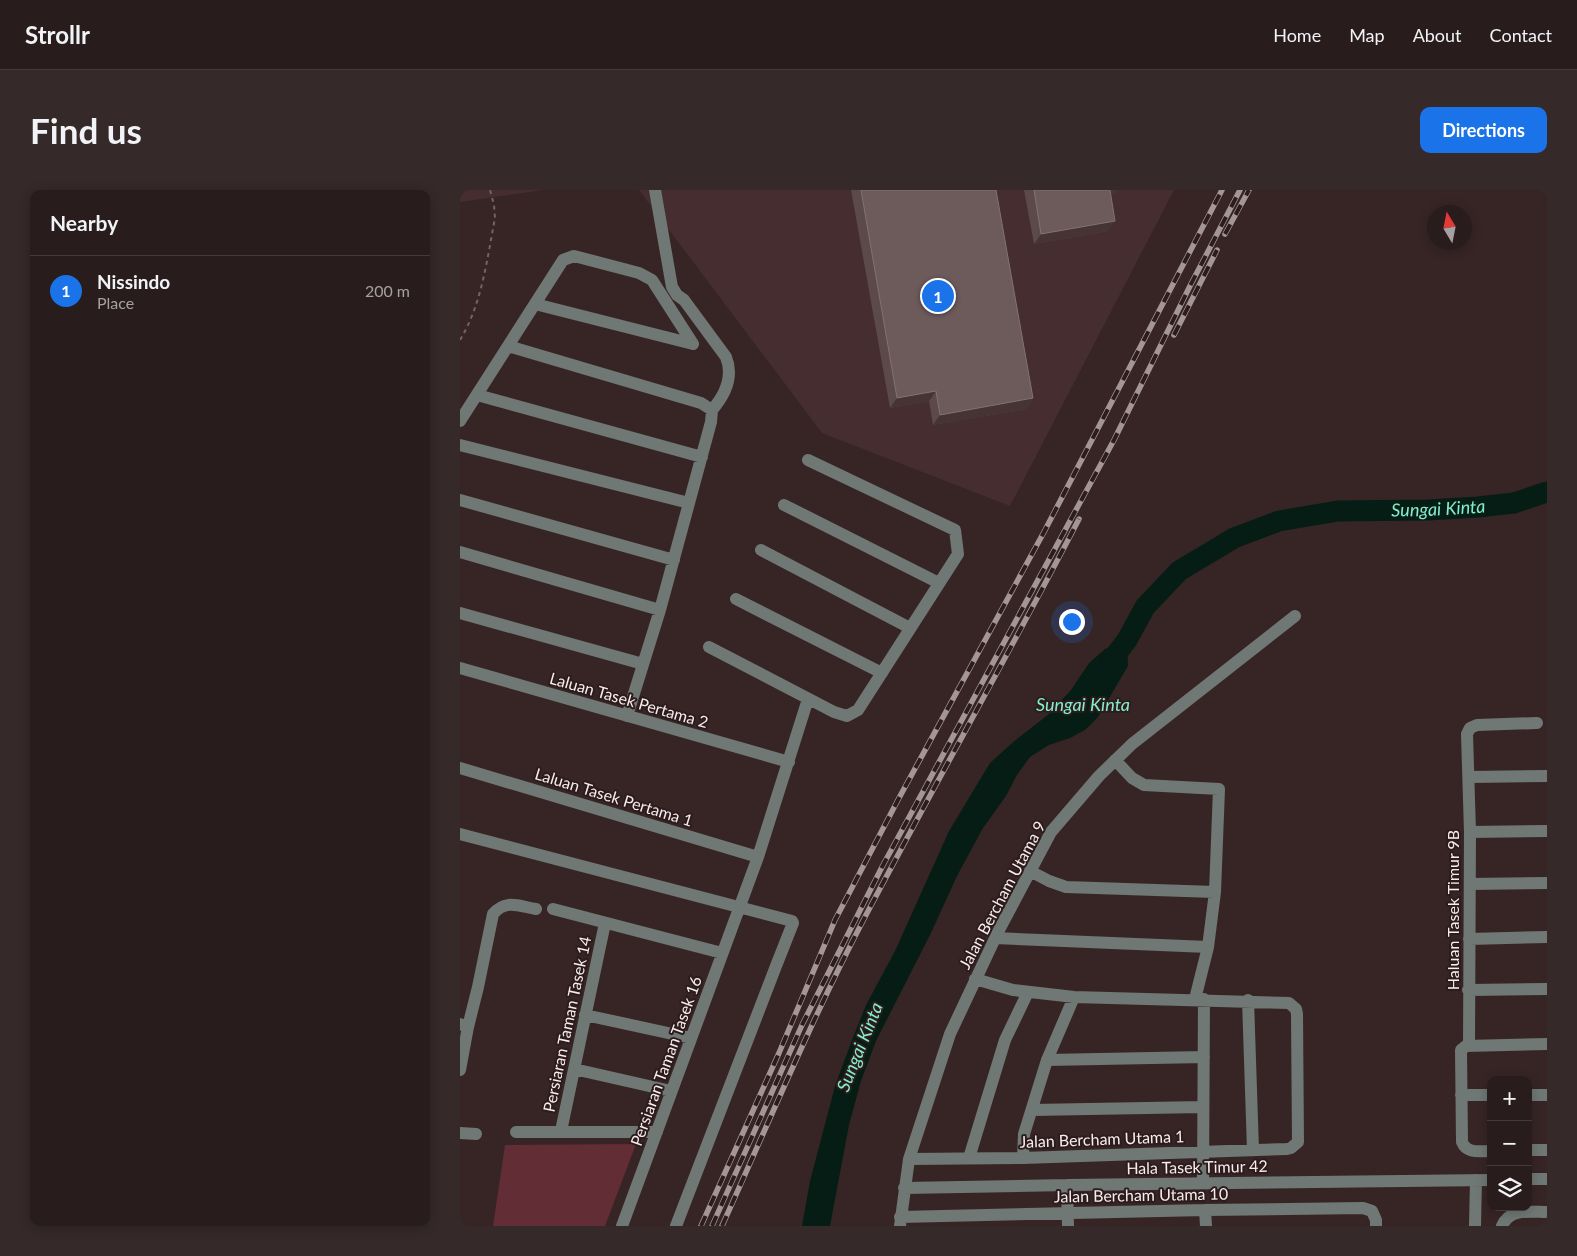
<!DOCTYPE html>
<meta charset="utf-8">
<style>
body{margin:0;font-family:Lato,sans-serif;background:#352929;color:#f1f3f6}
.controls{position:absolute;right:15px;bottom:15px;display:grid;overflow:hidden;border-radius:10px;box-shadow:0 2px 12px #0003}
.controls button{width:45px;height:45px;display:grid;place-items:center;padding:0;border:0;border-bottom:1px solid #453a3b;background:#291c1c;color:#f1f3f6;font:25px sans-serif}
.compass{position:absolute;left:967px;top:15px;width:45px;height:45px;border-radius:50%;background:#291c1c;box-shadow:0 2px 12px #0003;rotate:350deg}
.you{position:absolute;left:611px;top:431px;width:18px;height:18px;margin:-12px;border:4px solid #fff;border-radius:50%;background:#1a73e8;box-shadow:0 0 0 8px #1a73e833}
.badge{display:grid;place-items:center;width:32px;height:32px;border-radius:50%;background:#1a73e8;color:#fff;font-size:16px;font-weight:700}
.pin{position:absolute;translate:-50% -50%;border:2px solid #fff;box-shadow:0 1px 5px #0006}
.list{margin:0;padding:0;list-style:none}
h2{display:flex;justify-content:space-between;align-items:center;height:65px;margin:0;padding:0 20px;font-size:21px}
h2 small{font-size:16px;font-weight:400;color:#a5a1a3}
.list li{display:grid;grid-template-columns:32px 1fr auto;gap:15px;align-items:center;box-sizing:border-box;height:70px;padding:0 20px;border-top:1px solid #453a3b}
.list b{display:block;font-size:19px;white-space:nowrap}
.list p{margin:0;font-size:16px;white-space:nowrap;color:#a5a1a3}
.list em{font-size:16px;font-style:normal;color:#a5a1a3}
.icon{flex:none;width:28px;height:28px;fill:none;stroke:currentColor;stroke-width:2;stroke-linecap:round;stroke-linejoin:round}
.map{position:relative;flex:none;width:1087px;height:1036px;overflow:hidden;border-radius:10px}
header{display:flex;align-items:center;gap:30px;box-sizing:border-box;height:70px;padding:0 25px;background:#291c1c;border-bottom:1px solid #453a3b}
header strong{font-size:24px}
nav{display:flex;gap:28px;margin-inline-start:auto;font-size:18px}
.intro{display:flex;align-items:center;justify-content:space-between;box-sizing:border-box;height:120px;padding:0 30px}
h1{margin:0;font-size:35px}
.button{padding:12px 22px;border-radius:10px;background:#1a73e8;color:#fff;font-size:18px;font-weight:700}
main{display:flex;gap:30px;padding:0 30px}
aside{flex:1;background:#291c1c;border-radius:10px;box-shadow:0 2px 12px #0003}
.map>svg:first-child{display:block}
.built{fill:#462d2f}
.green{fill:#622d34}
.water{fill:#061d16}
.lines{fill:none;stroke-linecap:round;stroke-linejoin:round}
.river{stroke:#061d16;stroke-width:21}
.path{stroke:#736364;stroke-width:2;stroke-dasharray:4 4;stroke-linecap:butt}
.minor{stroke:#6f7875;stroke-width:12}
.rail-casing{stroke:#a49697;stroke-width:5.5}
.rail{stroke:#2c1c1d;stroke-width:4;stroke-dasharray:11;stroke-linecap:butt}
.wall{fill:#5c494a}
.shaded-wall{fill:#463334}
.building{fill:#6d5b5c;stroke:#827272}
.labels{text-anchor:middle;stroke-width:4;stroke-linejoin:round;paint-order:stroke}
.street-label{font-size:16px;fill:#f8eced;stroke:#2c1c1d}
.water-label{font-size:18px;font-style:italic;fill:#84edcc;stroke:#2c1c1d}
</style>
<header>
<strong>Strollr</strong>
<nav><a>Home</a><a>Map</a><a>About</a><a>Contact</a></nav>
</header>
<div class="intro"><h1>Find us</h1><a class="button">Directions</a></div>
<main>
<aside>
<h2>Nearby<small></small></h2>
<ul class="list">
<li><span class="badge">1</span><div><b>Nissindo</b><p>Place</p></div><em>200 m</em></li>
</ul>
</aside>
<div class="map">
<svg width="1087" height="1036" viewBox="0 0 1087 1036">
<rect width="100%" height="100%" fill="#372526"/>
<!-- built -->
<path class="built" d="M0 0H83L0 12Z
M179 0H714L550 316 362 243Z"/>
<!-- green -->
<path class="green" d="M176 954 145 1036H33L45 955Z"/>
<!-- water -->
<path class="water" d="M667 450 668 476 638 527 625 540 610 548 589 555 570 567 557 585 546 606 523 638 497 686 471 743 416 851 401 891 389 935 370 1036H342L350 991 375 896 392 850 406 815 435 761 489 641 530 573 552 553 589 524 611 500 629 473 645 459Z"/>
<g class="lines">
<!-- river -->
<path class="river" id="s1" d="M651 471 667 450 685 417 719 381 774 348 819 331 878 321 968 320 1018 317 1054 313 1087 302"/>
<!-- path -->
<path class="path" d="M0 150C22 114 27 69 35 28L34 15 30 0"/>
<!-- minor -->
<path class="minor" d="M195 0 212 97 217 105 224 110 266 167C274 187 265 205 252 220
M75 114 233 154
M48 156 241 213 252 220 251 232 200 420 167 526
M17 205 242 267
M0 231 103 70 114 66 179 83 192 90 233 154
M0 255 229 313
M0 310 214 370
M324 315 479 393
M301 360 450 438
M0 362 200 420
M276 409 422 483
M0 423 183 474
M249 457 374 522 387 526 398 520 498 364 495 340 348 270
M0 478 329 572
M655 570 672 588 684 595 759 599 755 702 748 757 735 809
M0 578 298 667
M1009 587 1087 586
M1010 642 1087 641
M0 644 332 731 333 733 316 776 216 1036
M570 681 589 691 606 697 755 702
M1010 694 1087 693
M93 719 262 763
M535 748 748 757
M1009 749 1087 747
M1008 800 1087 799
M788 810 793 960
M125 825 231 848
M0 834 8 837 0 880
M8 837 18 797 33 724C46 709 58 716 76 719
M1009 856 1010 642 1007 544 1010 538 1017 535 1077 533
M587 870 744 867
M114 879 211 901
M1001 905H1031
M1068 905H1087
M572 920 743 917
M101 941 145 733
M56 942H197
M0 943 16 944
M1068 960H1087
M1031 961C1019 961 1007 964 1002 952L1001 860 1006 856 1087 854
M509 968 545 850 568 802
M563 968 564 944 587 870 614 807
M449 969 563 968 827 959 831 958 838 952 837 824 836 819 829 813 614 807 553 800 515 789
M1068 989H1087
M743 993 744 809
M607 995 608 1036
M444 998 607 995 1031 990
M745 1020 746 1036
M440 1027 745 1020 903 1018 912 1021 916 1030V1036
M162 1036 298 667 348 509
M440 1036 449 969 490 844 538 742 591 642 639 586 672 554 835 426
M1015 1036 1016 990
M1042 1036C1049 1018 1071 1022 1087 1022"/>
<!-- rail casing -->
<g class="rail-casing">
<path id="rail" d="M765 44 789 0
M714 145 757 60
M241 1036 319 863 375 730 439 608 584 342 762 0
M252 1036 342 835 422 677 654 250 730 96 780 0
M262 1036C309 932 353 826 406 725 476 592 550 462 619 329"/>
</g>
<!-- rail -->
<use href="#rail" class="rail"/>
</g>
<!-- wall -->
<path class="wall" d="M391 0H536L573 208 566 219 473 235 469 211 430 218Z
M564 0H658L656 3 650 4 648 41 574 54Z"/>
<!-- shaded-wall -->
<path class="shaded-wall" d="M645 0H658L656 3 641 6Z
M655 31 648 41 574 54 581 44Z
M476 201 469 211 430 218 437 208Z
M573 208 566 219 473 235 480 225Z"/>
<!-- building -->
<path class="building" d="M401 0H536L573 208 480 225 476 201 437 208Z
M574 0H650L655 31 581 44Z"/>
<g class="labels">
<!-- street labels -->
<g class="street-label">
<text transform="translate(169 510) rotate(16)" y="6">Laluan Tasek Pertama 2</text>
<text transform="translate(154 607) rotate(17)" y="6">Laluan Tasek Pertama 1</text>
<text transform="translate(542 705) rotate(-62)" y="6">Jalan Bercham Utama 9</text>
<text transform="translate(993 720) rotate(-90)" y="6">Haluan Tasek Timur 9B</text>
<text transform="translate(107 834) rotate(-78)" y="6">Persiaran Taman Tasek 14</text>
<text transform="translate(206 871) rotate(-70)" y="6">Persiaran Taman Tasek 16</text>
<text transform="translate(642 949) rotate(-2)" y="6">Jalan Bercham Utama 1</text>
<text transform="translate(737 977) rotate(-1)" y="6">Hala Tasek Timur 42</text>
<text transform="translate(681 1005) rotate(-1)" y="6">Jalan Bercham Utama 10</text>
</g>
<!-- water labels -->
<g class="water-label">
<text dy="6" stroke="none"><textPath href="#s1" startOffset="386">Sungai Kinta</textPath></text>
<text x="623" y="521">Sungai Kinta</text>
<text transform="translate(400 857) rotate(-68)" y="6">Sungai Kinta</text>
</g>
</g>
</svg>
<div class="controls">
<button>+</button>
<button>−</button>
<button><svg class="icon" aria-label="layers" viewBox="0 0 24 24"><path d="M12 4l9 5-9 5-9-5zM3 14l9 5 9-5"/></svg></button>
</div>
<svg class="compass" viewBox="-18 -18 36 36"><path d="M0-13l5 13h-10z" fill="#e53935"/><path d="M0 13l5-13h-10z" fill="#a5a1a3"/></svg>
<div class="you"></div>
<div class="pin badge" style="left:478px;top:106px">1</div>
</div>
</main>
